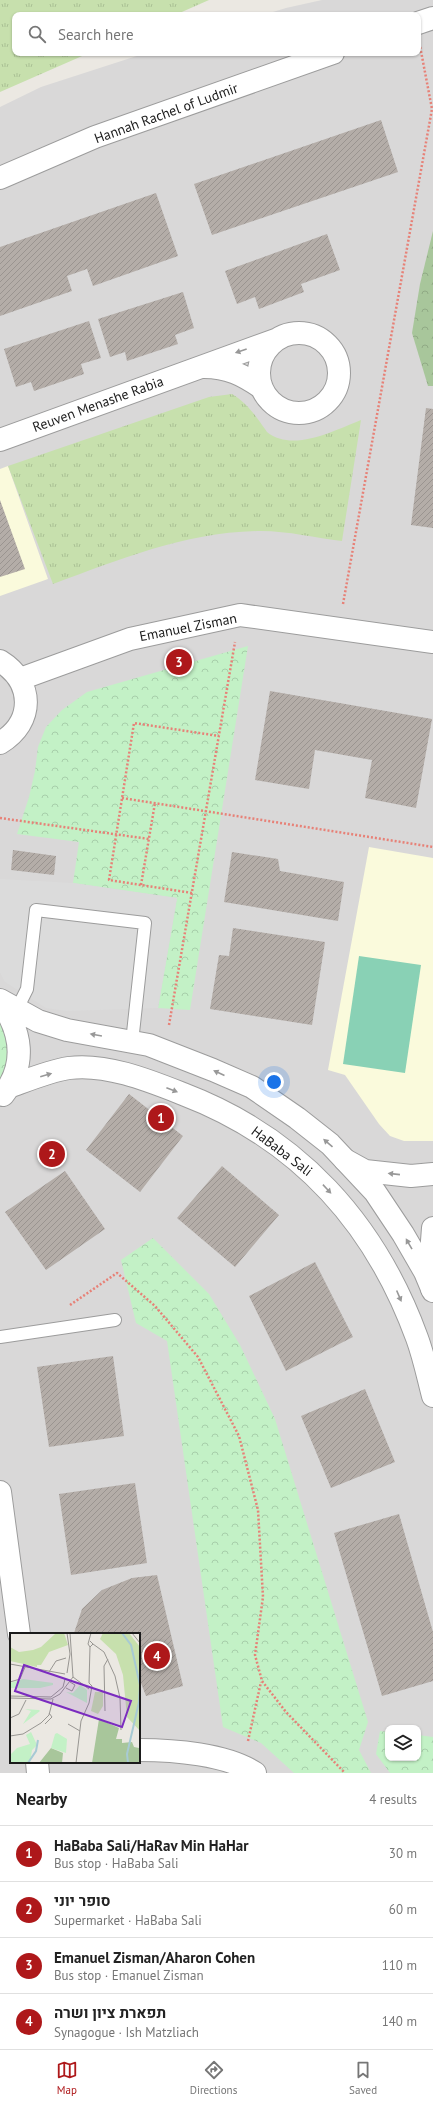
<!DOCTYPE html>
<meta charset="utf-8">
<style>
body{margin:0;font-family:"PT Sans",Heebo,sans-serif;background:#f2f2f2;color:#222}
.controls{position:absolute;right:12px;bottom:12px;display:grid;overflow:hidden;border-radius:8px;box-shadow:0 1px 3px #0004}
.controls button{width:36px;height:36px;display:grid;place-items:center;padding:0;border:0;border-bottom:1px solid #e0e0e0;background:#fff;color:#222;font:20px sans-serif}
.you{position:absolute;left:274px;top:1082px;width:14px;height:14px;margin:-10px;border:3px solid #fff;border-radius:50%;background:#1a73e8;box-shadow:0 0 0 6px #1a73e833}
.badge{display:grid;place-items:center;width:26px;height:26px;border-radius:50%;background:#ae181a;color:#fff;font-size:13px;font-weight:700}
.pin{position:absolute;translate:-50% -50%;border:2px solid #fff;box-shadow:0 1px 4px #0006}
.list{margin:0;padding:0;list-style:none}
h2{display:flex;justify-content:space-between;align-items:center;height:52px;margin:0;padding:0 16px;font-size:17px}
h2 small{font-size:13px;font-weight:400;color:#767676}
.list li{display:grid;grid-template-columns:26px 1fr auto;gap:12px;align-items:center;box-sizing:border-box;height:56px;padding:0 16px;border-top:1px solid #e0e0e0}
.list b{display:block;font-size:15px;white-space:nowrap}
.list p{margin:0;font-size:13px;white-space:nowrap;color:#767676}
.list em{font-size:13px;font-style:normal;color:#767676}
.icon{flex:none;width:22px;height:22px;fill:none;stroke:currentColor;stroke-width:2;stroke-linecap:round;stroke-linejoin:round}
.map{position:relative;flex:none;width:433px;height:1773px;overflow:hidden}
.search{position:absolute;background:#fff;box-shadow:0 1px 3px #0004;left:12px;right:12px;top:12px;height:44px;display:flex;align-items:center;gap:10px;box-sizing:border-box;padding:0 14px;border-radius:8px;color:#767676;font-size:15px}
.sheet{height:276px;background:#fff}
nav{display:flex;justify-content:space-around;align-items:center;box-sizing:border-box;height:56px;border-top:1px solid #e0e0e0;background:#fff;font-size:11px;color:#767676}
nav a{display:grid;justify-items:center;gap:2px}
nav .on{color:#ae181a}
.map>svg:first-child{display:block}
.residential{fill:#d9d8d8;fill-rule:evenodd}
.education{fill:#fafadc}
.grass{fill:url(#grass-tufts)}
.forest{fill:url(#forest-crowns)}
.park{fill:url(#park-crowns)}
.pitch{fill:#89d1b5}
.parking{fill:#dbdbdb}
.building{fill:url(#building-hatch)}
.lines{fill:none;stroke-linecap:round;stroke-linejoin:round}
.service-casing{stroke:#9c9c9c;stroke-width:14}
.minor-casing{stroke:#9c9c9c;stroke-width:24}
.tertiary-casing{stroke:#9c9c9c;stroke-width:24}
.path{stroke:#e78177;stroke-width:2.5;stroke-dasharray:2 2;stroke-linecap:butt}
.service{stroke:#fff;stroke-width:12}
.minor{stroke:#fff;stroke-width:22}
.tertiary{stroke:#fff;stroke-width:22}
.oneway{fill:#989898}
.labels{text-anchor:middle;stroke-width:3;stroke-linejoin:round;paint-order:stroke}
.street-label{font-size:14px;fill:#1b1b1b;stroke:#fff}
.inset-river{fill:none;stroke:#a7cad4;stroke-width:2}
.inset-road{fill:none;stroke:#989692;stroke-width:1}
.view{fill:#7b2cbf;fill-opacity:0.15;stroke:#7b2cbf;stroke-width:2}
.inset-edge{fill:none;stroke:#1b1b1b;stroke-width:2}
</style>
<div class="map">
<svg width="433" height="1773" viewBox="0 0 433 1773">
<defs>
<pattern id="grass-tufts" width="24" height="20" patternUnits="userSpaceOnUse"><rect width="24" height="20" fill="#c7e0ad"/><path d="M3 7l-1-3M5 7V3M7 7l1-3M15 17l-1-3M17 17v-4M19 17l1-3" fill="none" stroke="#aac094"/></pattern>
<pattern id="forest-crowns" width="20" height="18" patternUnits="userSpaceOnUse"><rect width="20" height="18" fill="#a8c69b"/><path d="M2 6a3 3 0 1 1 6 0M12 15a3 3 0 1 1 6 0" fill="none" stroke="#90aa85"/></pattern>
<pattern id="park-crowns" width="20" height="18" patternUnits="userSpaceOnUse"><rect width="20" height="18" fill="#c3f1c6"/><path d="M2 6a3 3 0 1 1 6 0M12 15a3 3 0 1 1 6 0" fill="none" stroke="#a7ceaa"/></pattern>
<pattern id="building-hatch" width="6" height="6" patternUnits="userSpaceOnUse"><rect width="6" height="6" fill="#b4ada8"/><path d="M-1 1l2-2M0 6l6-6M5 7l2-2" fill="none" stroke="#9a9490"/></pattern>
</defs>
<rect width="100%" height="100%" fill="#ebe8e2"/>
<!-- residential -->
<path class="residential" d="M322 0H433V1773H0V107L41 87 146 53H418V15H263L286 8ZM11 1634H139V1762H11ZM388 1728H418V1758H388Z"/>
<!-- education -->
<path class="education" d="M8 466 48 579 0 596V469Z
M369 847 433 858V1141H404L390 1136 379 1124 345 1075 328 1070Z"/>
<!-- grass -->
<path class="grass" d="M0 0H209L175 15H15V53H89L0 92Z
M232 394C244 401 252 411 260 422 262 425 265 429 267 432 293 453 335 430 361 420L342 541C316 538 288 531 261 531 185 532 122 559 53 584L8 466 209 397Z"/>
<!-- forest -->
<path class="forest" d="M433 231V386H428L412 333 420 284Z"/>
<!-- park -->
<path class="park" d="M248 646 190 1010 158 1008 177 898 73 883 79 842 17 834 29 797 35 771 38 747 46 727 62 710 87 692Z
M0 1018C9 1042 13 1058 0 1081Z
M153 1238 209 1294 240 1345 275 1419 368 1722 359 1750 371 1773H294L261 1743 223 1727 167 1341 136 1323 121 1260Z
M380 1731 388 1732V1758H418V1735L433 1737V1773H390L376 1754Z"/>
<!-- pitch -->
<path class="pitch" d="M359 956 421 965 405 1073 343 1064Z"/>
<!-- parking -->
<path class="parking" d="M0 879 73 883 177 898 158 1008 67 1011 46 1008 5 982 0 972Z"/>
<!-- building -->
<path class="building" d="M381 120 398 172 212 235 194 184Z
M156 193 178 256 93 286 87 269 67 276 72 291 0 316V247Z
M327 234 340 270 301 284 304 292 259 309 255 297 237 304 225 271Z
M183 292 194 328 175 335 178 344 127 361 125 352 110 357 98 319Z
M89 321 101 358 81 364 84 374 34 391 31 382 16 387 4 349Z
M426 408 433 409V528L411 525Z
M0 500 25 569 0 577Z
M270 691 432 719 416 808 365 798 372 760 315 750 309 789 255 780Z
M13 850 56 856 54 875 11 870Z
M232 852 278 859 280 871 344 882 338 921 224 902Z
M233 928 325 942 312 1025 210 1009 219 955 229 956Z
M129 1094 183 1136 140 1192 86 1150Z
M222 1166 279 1215 235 1267 177 1218Z
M65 1171 105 1229 46 1270 5 1212Z
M315 1262 353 1337 286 1371 249 1296Z
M113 1356 124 1436 49 1447 37 1367Z
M365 1389 395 1462 331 1488 301 1416Z
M135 1483 147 1563 71 1575 59 1494Z
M399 1514 433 1632V1681L382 1696 334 1533Z
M157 1575 183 1686 146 1696 139 1678V1634L74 1633 82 1609 102 1590 132 1578Z"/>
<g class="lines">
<!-- service casing -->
<g class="service-casing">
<path id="service" d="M17 1009 27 989 36 910 145 923 132 1042
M0 1337 115 1320"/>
</g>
<!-- minor casing -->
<g class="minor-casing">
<path id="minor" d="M418 23 433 18
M0 178 95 137 333 53
M259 373a40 40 0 1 1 80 0a40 40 0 1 1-80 0Z
M204 367C228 367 243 375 262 388
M0 440 278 339
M0 661C34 682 35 722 0 743
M20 679 130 639 240 615 433 642
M345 1160 365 1171 411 1176 433 1174
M432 1289 431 1254 433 1228
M0 1492 19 1634
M139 1750C174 1750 226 1754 255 1773
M37 1762 38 1773"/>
</g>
<!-- tertiary casing -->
<g class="tertiary-casing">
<path id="tertiary" d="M0 1000 38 1021 67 1030 149 1045 213 1070 252 1087 297 1118 330 1144 375 1192 403 1234 425 1272 433 1291
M0 1001C22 1032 27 1064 3 1095
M9 1087C28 1080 49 1071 69 1068 106 1063 150 1081 183 1094 298 1138 375 1223 417 1338 424 1357 428 1377 433 1396"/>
</g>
<!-- path -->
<path class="path" d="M343 604 432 109 420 46
M122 798 433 847
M0 818 149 839
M141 885 155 803
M192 893 109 880 134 723 219 736
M169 1025 235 642
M70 1305 117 1273 155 1306 198 1357 239 1436 258 1510 263 1597 255 1655 262 1681 286 1712 345 1773
M248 1741 261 1682"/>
<!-- service -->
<use href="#service" class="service"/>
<!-- minor -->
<use href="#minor" class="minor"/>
<!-- tertiary -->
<use href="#tertiary" class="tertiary"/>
</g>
<!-- one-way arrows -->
<defs><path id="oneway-solid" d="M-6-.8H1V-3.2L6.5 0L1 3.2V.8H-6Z"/></defs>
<g class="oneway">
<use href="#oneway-solid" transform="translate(241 351) rotate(161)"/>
<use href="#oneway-solid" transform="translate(96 1035) rotate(-170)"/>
<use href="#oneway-solid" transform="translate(219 1073) rotate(-156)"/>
<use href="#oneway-solid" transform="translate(46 1075) rotate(-16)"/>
<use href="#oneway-solid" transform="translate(172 1090) rotate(21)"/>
<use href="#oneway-solid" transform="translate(328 1143) rotate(-139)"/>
<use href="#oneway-solid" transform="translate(394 1174) rotate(-174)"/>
<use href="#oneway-solid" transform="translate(327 1189) rotate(47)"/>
<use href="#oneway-solid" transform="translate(409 1244) rotate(-120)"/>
<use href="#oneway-solid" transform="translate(399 1296) rotate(67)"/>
</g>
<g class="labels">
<!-- street labels -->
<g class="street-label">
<text transform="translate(166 113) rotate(-20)" y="5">Hannah Rachel of Ludmir</text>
<text transform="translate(98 404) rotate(-20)" y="5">Reuven Menashe Rabia</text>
<text transform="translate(188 627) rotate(-11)" y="5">Emanuel Zisman</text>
<text transform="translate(282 1151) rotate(37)" y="5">HaBaba Sali</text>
</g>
</g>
<!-- overview -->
<g transform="translate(10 1633)">
<rect width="130" height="130" fill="#ebe8e2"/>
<path d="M54 0 58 12 39 19 31 32H27V34L0 28V14L9 19 23 17 31 14 45 1ZM93 0H119L130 14V98L117 84 113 42 106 21 90 6ZM85 59H93V73L88 81 81 78Z" fill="#c7e0ad"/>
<path d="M89 86 109 95 106 106H112V110L122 109 124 114 129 115V130H82ZM41 115 53 120 52 130H29Z" fill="#a8c69b"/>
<path d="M13 46 43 50V52L30 55H0V50ZM70 52 77 57V70L56 59 63 60ZM15 76 29 77 30 78 13 91 21 78ZM21 99 27 112 22 117 20 130H0V122L7 115 20 111 16 102ZM47 100 57 106 56 120 41 115 45 101Z" fill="#c3f1c6"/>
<path class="inset-river" d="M112 0 121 12 130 52 129 69 117 121 118 130M18 130 26 118 28 107"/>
<path class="inset-road" d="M60 0 63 44M122 0 130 10M83 11 94 19 105 43 110 65 111 97M80 14 78 11 81 0M0 31 55 41M39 39 46 28 56 25M57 40 60 21 57 0M63 44 79 56M0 49 10 46 15 34M79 50 80 14 83 11 80 8M56 55 62 58 65 52 60 49M0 63 41 64 53 54 55 46M0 65 41 66 50 61 63 44M95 78 94 33 98 26M0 85 9 81 16 67M35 91 42 84 39 80M58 91 70 98M0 103 13 101 31 90 39 82 43 66M66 130 71 88 79 70 82 53 79 50"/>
<path class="view" d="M14 32 121 68 112 94 5 58Z"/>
<rect width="130" height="130" class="inset-edge"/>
</g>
</svg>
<div class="controls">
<button><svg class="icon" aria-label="layers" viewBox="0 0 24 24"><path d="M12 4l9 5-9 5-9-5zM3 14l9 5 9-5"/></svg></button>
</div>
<div class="you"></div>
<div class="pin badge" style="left:161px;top:1118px">1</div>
<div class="pin badge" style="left:52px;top:1154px">2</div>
<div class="pin badge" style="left:179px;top:662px">3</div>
<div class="pin badge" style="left:157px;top:1656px">4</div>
<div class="search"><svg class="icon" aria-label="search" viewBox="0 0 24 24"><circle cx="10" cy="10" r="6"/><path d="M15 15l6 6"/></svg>Search here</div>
</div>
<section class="sheet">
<h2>Nearby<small>4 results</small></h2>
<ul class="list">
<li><span class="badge">1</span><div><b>HaBaba Sali/HaRav Min HaHar</b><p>Bus stop · HaBaba Sali</p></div><em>30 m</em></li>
<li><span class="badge">2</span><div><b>סופר יוני</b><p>Supermarket · HaBaba Sali</p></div><em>60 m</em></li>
<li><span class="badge">3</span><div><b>Emanuel Zisman/Aharon Cohen</b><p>Bus stop · Emanuel Zisman</p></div><em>110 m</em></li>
<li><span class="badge">4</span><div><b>תפארת ציון ושרה</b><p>Synagogue · Ish Matzliach</p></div><em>140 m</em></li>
</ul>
</section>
<nav>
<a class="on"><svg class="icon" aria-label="map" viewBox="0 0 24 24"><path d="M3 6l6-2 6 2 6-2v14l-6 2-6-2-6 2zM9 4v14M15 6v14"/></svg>Map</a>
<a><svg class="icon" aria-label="directions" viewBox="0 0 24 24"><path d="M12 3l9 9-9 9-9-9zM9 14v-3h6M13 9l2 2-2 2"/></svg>Directions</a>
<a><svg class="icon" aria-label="saved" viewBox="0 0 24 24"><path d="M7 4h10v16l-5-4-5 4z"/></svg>Saved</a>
</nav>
